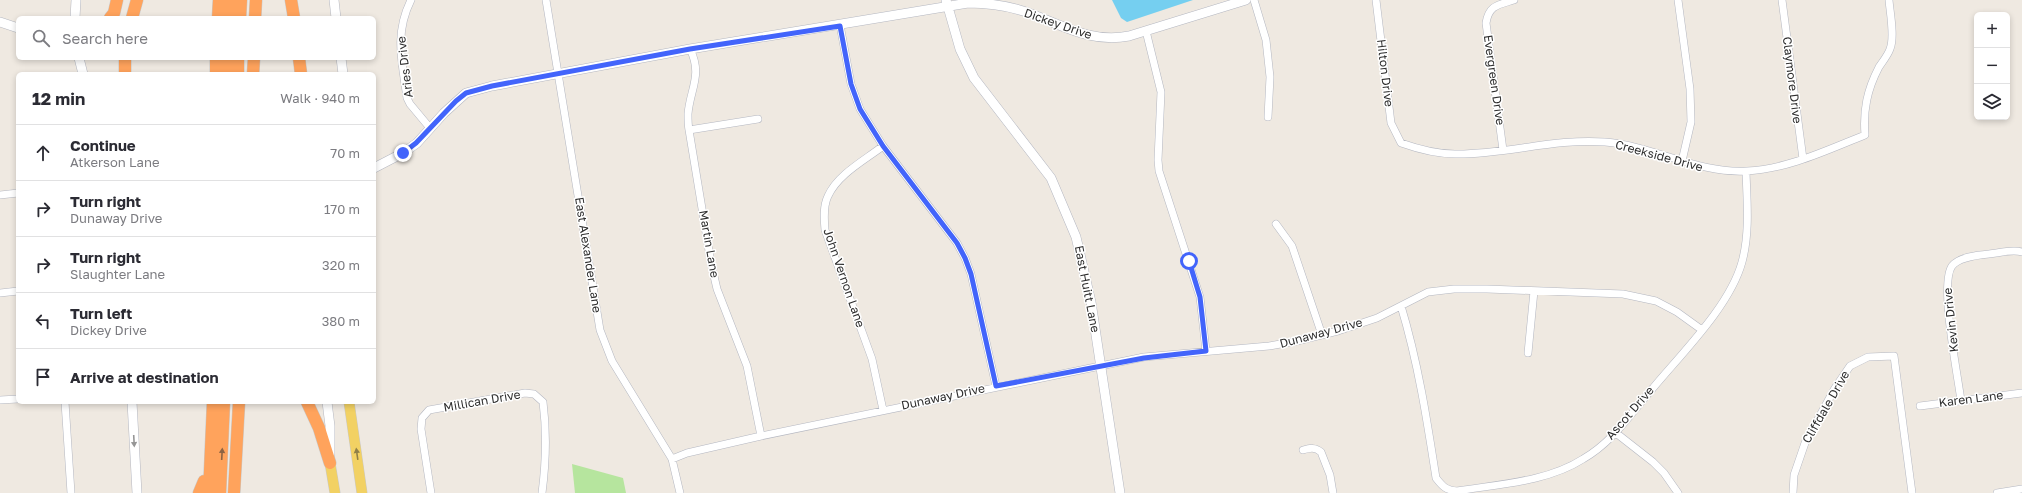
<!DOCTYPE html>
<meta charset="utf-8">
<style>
body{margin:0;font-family:"Golos Text",sans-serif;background:#f2f2f3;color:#2b2b33}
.controls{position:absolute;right:12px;top:12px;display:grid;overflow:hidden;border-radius:6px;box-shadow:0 2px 6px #0003}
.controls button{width:36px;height:36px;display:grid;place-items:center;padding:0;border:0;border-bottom:1px solid #e1e1e2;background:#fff;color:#2b2b33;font:20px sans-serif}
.stop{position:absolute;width:12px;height:12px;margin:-9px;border:3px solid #4264fb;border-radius:50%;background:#fff}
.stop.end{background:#4264fb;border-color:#fff;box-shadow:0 1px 4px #0008}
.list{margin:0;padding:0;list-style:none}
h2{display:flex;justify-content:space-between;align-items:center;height:52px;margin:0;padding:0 16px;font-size:17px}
h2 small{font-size:13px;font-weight:400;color:#7c7c81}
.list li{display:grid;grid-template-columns:26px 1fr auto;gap:12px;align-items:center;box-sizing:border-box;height:56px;padding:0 16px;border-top:1px solid #e1e1e2}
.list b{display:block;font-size:15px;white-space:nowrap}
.list p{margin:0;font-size:13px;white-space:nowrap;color:#7c7c81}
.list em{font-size:13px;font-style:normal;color:#7c7c81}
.icon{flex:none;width:22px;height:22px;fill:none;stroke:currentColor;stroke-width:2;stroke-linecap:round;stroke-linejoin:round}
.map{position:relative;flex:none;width:2022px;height:493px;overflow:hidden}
.search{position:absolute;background:#fff;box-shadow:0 2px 6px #0003;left:16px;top:16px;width:360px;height:44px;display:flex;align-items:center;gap:10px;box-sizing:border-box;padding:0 14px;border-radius:6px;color:#7c7c81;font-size:15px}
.panel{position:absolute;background:#fff;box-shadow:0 2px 6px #0003;left:16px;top:72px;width:360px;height:332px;border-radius:6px}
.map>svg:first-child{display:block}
.green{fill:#b6e59e}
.water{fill:#75cff0}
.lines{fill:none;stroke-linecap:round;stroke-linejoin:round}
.street-casing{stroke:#b4b7c1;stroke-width:8}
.secondary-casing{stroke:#b4b7c1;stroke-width:10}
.primary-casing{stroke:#c9c9c9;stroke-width:11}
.highway-casing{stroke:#c9c9c9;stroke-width:13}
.street{stroke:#fff;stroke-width:7}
.secondary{stroke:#fff;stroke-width:9}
.primary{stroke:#f2d163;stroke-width:10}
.highway{stroke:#ffa35c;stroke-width:12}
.oneway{fill:#969696}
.oneway2{fill:#8c6343}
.oneway3{fill:#908048}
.route{stroke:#4264fb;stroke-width:5}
.labels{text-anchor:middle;stroke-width:3;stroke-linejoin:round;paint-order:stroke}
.street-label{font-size:12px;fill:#2e2e2e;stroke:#fff}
</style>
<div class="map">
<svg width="2022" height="493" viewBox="0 0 2022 493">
<rect width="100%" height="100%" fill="#efe9e1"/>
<!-- green -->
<path class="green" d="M572 464 623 478 626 493H575Z"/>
<!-- water -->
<path class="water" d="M1112 0H1193L1127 22 1121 18Z"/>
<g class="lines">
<!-- street casing -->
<g class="street-casing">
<path id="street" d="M411 0C394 34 402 62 407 98L410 104 430 128
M546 0 600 330 612 361 672 459 680 493
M1254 0 1266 40 1270 77 1268 117
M1376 0 1391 123 1401 143C1418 149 1436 154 1455 154 1505 155 1554 138 1605 142 1654 146 1698 174 1747 171 1788 169 1827 150 1865 135 1863 110 1867 90 1879 67 1883 61 1888 55 1890 49 1895 37 1890 13 1889 0
M1678 0 1690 89 1691 122 1682 161
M1782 0 1803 159
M840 25 851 84 860 109 883 146 957 243 965 258 971 274 996 386
M1146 31 1161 92 1158 160 1159 171 1200 297 1206 351
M690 49C703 75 690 89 688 114 688 119 688 125 689 130L711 263 717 289 747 366 761 436
M689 130 758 119
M1503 150 1486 23C1489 5 1498 5 1514 0
M0 195 18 193
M1276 224 1292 246 1322 335
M0 293 18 291
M1401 306C1418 362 1427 420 1436 478 1443 487 1446 490 1457 491 1499 484 1547 482 1583 459 1613 442 1631 413 1653 388 1682 353 1730 306 1742 262 1750 233 1747 201 1746 172
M1528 353 1534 291
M0 400 18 399
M1961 401C1958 376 1939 284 1952 266 1959 257 1978 255 1989 254 1999 253 2012 249 2022 252
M65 402 71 493
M1920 406 2022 393
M883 410 872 359 825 230C824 219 823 206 828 196 838 174 865 160 883 146
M1616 433 1653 462 1664 473 1678 493
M1303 450C1310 448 1315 447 1321 452L1330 475 1333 493
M672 459 687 453 761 436 1144 357 1269 346 1297 341 1338 331 1377 318 1428 292 1454 289H1487L1623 294 1656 301 1677 312 1702 330
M431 493 421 429 422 418 429 410 525 393 534 394 543 402C547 433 546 462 542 493
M1793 493 1794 475 1805 443 1835 388 1850 366 1868 357 1894 356 1912 493
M1997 493 2022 489"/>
</g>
<!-- secondary casing -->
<g class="secondary-casing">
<path id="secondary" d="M334 0 336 18
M946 0 960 49 974 78 1051 178 1076 237 1091 302 1120 493
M75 18 76 0
M0 22 18 28
M79 58 83 74
M341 58 343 74
M374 168 403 153 417 143 444 113 466 93 492 86 690 49 968 3C987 3 1004 5 1023 11 1059 23 1089 44 1129 36L1246 0
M132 402 137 493
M327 402 330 426V454"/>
</g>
<!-- primary casing -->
<g class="primary-casing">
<path id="primary" d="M349 402 362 493
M330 463 335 493"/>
</g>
<!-- highway casing -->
<g class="highway-casing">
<path id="highway" d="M291 0 294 18
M110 18 114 13 117 0
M132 18 137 0
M218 18 219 0
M229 18V0
M240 18 241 0
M255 18 256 0
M299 58 301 74
M125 74V58
M216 74V58
M226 74 227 58
M238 74V58
M253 74 254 58
M307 402 319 428 330 463
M199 493 204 481
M209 493 213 402
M220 493 224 402
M234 493 239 402"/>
</g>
<!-- street -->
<use href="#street" class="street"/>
<!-- secondary -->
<use href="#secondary" class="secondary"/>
<!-- primary -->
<use href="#primary" class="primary"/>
<!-- highway -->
<use href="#highway" class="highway"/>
</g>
<!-- one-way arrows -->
<defs><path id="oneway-solid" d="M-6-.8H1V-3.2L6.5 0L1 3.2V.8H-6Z"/></defs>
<use class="oneway" href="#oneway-solid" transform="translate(134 441) rotate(87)"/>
<use class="oneway2" href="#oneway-solid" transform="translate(222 454) rotate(-87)"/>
<use class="oneway3" href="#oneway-solid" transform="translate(357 454) rotate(-98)"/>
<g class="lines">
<!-- route -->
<path class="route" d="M403 153 416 143 456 101 466 93 492 86 690 49 840 26 851 84 860 109 883 146 957 243 965 258 971 274 996 386 1144 358 1206 351 1200 297 1189 261"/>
</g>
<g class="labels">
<!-- street labels -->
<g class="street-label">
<text transform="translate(1058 24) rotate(19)" y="4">Dickey Drive</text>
<text transform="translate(405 67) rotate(-97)" y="4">Aries Drive</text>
<text transform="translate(1385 73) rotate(83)" y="4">Hilton Drive</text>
<text transform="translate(1494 80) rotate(82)" y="4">Evergreen Drive</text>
<text transform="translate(1792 80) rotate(83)" y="4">Claymore Drive</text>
<text transform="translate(1659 156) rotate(15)" y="4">Creekside Drive</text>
<text transform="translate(709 244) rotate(80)" y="4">Martin Lane</text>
<text transform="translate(588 255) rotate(81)" y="4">East Alexander Lane</text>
<text transform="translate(844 278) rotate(71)" y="4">John Vernon Lane</text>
<text transform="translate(1087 289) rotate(79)" y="4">East Huitt Lane</text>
<text transform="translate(1951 320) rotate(-96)" y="4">Kevin Drive</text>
<text transform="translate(1321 333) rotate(-15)" y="4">Dunaway Drive</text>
<text transform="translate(943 397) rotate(-12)" y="4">Dunaway Drive</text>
<text transform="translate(1971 399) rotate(-7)" y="4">Karen Lane</text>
<text transform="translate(482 401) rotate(-10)" y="4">Millican Drive</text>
<text transform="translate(1826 407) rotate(-60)" y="4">Cliffdale Drive</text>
<text transform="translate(1630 413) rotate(-49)" y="4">Ascot Drive</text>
</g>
</g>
</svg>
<div class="controls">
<button>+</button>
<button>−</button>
<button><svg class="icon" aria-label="layers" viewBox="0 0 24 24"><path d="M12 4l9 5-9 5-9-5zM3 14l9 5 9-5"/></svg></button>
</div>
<div class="stop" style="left:1189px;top:261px"></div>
<div class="stop end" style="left:403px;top:153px"></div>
<div class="search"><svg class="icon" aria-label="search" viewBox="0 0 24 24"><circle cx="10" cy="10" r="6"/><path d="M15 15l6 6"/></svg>Search here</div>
<section class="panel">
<h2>12 min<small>Walk · 940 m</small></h2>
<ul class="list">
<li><svg class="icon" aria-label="ahead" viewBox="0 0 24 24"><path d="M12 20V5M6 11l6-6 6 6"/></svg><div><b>Continue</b><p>Atkerson Lane</p></div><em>70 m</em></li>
<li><svg class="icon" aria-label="right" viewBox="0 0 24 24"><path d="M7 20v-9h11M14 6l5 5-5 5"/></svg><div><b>Turn right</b><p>Dunaway Drive</p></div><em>170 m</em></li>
<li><svg class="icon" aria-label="right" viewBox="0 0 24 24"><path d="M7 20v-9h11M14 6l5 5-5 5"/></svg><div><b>Turn right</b><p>Slaughter Lane</p></div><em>320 m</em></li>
<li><svg class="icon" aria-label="left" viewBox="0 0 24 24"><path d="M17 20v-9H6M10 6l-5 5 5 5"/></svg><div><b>Turn left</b><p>Dickey Drive</p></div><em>380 m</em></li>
<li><svg class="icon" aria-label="arrive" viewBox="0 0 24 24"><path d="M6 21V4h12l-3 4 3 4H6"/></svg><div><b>Arrive at destination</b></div></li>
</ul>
</section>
</div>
